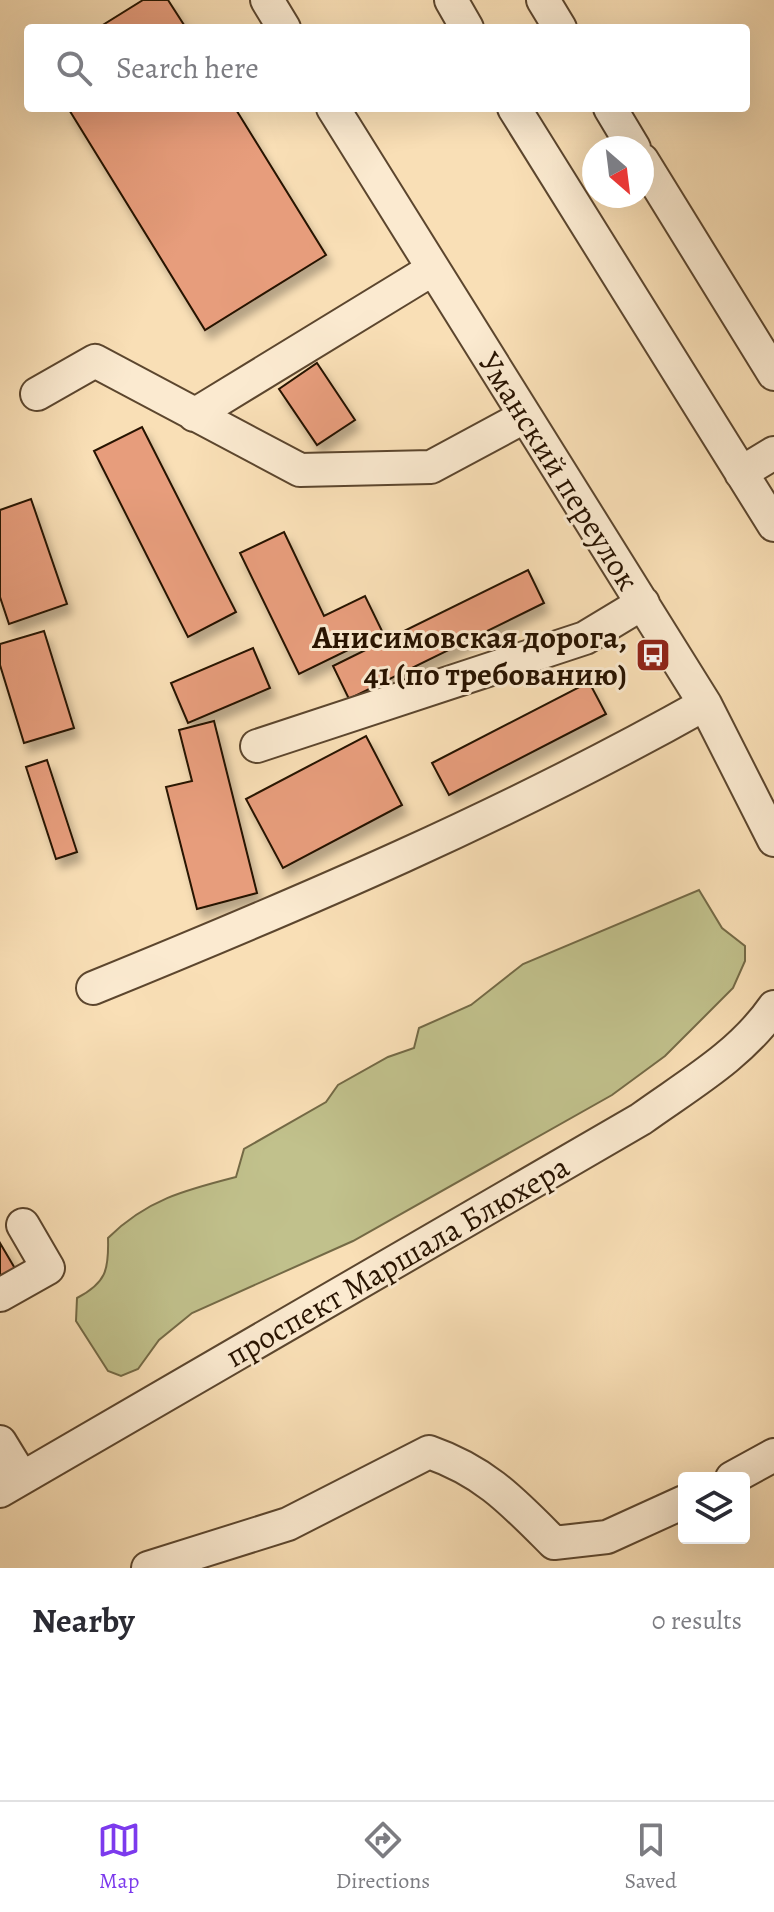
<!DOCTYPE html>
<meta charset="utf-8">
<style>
body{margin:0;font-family:Alegreya,serif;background:#f2f2f3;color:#2b2b33}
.controls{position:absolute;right:24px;bottom:24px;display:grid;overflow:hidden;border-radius:8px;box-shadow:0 8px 32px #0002}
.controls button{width:72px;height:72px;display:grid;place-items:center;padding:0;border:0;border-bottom:2px solid #e1e1e2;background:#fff;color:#2b2b33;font:40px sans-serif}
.compass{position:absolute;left:582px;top:136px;width:72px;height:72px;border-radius:50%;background:#fff;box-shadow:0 8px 32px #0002;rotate:152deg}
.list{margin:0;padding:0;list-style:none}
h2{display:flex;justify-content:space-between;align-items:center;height:104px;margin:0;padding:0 32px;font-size:34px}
h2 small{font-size:26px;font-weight:400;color:#7c7c81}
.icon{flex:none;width:44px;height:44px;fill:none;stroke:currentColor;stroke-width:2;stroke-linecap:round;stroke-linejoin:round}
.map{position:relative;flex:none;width:774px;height:1568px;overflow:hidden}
.search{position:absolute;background:#fff;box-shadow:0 8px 32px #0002;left:24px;right:24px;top:24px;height:88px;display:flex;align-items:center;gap:20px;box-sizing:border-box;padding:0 28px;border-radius:8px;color:#7c7c81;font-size:30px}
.sheet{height:232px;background:#fff}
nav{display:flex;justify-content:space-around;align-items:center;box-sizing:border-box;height:112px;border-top:2px solid #e1e1e2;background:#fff;font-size:22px;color:#7c7c81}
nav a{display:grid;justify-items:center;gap:4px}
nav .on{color:#7c3aed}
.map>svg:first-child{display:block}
.green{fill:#c1c18c;stroke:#746a46;stroke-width:2}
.building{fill:#e79d7c;stroke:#281300;stroke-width:2;filter:url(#shadow)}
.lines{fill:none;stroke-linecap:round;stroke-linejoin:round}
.minor-casing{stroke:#5c462e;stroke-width:36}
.minor{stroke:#fbead0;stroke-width:32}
.labels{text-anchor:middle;stroke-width:6;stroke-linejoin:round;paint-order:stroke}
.street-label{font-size:32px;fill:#281300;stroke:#fbead0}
.poi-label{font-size:32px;font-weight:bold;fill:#281300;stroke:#fbead0;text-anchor:end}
</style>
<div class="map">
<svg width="774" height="1568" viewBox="0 0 774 1568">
<defs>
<filter id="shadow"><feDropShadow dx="5" dy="9" stdDeviation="4" flood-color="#0004"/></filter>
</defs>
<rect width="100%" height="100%" fill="#f9dfb6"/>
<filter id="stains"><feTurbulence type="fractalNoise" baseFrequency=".0025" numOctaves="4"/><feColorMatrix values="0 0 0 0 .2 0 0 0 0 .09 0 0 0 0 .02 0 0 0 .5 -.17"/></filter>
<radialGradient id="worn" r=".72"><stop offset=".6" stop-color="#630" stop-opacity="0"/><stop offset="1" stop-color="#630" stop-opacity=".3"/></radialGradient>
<!-- green -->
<path class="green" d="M699 890 722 928 745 946V961L733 988 665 1056 612 1095 353 1241 192 1313 159 1340 138 1369 121 1376 108 1371 76 1321 77 1298C106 1283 109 1270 108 1238 146 1200 185 1190 236 1177L244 1149 326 1102 338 1085 388 1057 414 1048 419 1028 471 1005 523 964Z"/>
<!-- building -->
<path class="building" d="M143 0H168L186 28H98Z
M68 108H235L326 255 205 330Z
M317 363 355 420 317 445 279 389Z
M142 427 236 612 188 637 94 451Z
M31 499 67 604 9 624 0 597V510Z
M284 532 324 616 365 596 383 633 299 674 240 553Z
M528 570 544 603 349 699 333 666Z
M44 631 74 728 24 743 0 665V644Z
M253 648 270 688 188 723 171 683Z
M589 682 606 714 449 795 432 763Z
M214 721 257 893 197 909 166 787 192 781 179 730Z
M366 736 402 805 283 868 246 799Z
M47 760 77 852 56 859 26 767Z
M0 1243 20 1277 0 1288Z"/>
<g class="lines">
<!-- minor casing -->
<g class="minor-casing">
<path id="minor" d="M267 0 284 28
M451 0 467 28
M543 0 560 28
M333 108 705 704 774 840
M514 108 774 525
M610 108 634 148
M642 160 774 374
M37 394 95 361 300 470 431 467 524 417
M194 415 433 269
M741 473 774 453
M257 746 585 638 643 603
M93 988C302 903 508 815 705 704
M0 1295 48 1268 23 1225
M0 1442 22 1478
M732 1478 774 1455
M0 1491 641 1119C688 1085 740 1056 774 1007
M148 1568 288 1524 429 1452C486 1472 513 1502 554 1543L607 1537 684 1502"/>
</g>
<!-- minor -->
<use href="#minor" class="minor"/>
</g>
<!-- icons -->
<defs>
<g id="bus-square" transform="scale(1.8)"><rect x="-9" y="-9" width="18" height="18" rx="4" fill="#8f2418" stroke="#fbead0"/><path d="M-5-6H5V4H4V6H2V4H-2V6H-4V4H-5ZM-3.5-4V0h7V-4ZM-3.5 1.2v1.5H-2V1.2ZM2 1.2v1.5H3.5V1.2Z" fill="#fff"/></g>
</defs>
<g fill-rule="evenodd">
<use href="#bus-square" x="653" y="655"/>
</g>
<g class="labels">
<!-- street labels -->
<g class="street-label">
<text transform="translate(559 471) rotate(58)" y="11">Уманский переулок</text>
<text transform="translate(397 1261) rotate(-30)" y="11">проспект Маршала Блюхера</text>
</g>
<!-- poi labels -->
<g class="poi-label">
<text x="627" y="648">Анисимовская дорога,<tspan x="627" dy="37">41 (по требованию)</tspan></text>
</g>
</g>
<rect width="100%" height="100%" filter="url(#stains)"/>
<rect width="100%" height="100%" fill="url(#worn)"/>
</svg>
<div class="controls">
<button><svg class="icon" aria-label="layers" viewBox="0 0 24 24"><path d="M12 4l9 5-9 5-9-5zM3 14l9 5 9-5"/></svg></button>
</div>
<svg class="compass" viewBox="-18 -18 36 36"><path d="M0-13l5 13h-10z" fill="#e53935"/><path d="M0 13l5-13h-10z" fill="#7c7c81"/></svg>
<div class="search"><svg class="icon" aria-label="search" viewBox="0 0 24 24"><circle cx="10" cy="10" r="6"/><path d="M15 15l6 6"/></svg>Search here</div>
</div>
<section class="sheet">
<h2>Nearby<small>0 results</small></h2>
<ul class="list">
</ul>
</section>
<nav>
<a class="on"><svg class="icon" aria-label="map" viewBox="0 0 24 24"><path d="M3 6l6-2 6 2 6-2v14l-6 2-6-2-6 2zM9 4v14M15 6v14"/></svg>Map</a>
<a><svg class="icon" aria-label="directions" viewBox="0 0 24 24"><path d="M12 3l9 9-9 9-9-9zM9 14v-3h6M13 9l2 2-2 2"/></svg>Directions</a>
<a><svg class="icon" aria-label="saved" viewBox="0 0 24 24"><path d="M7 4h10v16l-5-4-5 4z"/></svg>Saved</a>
</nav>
